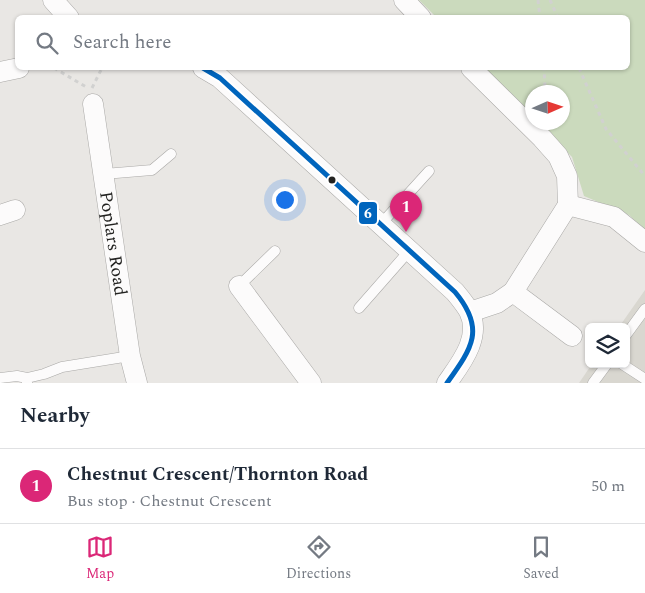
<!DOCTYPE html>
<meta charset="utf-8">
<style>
body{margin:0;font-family:Spectral,serif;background:#f2f2f3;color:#1f2937}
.controls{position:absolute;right:15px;bottom:15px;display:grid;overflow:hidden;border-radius:8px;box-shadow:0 1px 4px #0004}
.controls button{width:45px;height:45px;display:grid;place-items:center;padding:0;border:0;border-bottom:1px solid #e0e1e3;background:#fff;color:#1f2937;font:25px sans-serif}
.compass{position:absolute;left:525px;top:85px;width:45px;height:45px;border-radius:50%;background:#fff;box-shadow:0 1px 4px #0004;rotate:87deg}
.you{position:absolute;left:284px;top:199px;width:18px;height:18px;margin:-12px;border:4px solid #fff;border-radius:50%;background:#1a73e8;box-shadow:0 0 0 8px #1a73e833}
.badge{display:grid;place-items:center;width:32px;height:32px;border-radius:50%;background:#db2777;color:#fff;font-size:16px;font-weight:700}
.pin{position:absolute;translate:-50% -41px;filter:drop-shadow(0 1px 2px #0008)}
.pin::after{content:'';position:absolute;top:26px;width:18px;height:15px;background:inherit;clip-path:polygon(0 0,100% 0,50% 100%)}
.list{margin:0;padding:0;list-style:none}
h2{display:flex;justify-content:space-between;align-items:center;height:65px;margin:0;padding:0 20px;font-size:21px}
h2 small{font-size:16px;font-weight:400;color:#747a83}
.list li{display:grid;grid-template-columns:32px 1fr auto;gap:15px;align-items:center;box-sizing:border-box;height:75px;padding:0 20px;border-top:1px solid #e0e1e3}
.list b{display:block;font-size:19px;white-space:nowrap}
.list p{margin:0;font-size:16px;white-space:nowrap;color:#747a83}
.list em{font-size:16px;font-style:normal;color:#747a83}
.icon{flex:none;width:28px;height:28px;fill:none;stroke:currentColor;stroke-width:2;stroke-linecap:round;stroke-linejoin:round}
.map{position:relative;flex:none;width:645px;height:383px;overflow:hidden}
.search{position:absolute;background:#fff;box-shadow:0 1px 4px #0004;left:15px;right:15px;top:15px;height:55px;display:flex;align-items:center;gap:12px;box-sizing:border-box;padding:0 18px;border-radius:8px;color:#747a83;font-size:19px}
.sheet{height:140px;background:#fff}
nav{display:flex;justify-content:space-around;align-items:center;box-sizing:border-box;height:70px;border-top:1px solid #e0e1e3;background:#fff;font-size:14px;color:#747a83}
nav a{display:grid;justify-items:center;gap:2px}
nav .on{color:#db2777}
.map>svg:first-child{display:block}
.built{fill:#d9d7d0}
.park{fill:#cbdabd}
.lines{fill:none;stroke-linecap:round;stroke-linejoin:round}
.service-casing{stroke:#a9a8a6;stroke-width:11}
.minor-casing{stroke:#a9a8a6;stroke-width:21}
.path{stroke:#d1d1d0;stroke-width:3;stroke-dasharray:4 4;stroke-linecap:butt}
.service{stroke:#fcfbfb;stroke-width:10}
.minor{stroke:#fcfbfb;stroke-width:20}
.bus-1-casing{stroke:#fff;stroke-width:9}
.bus-1{stroke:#0065bd;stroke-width:5}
.bus-dot{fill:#232321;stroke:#fff;stroke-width:2}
.labels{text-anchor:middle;stroke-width:5;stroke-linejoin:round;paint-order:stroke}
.street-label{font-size:18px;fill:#232321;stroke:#fff}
.line-badge{stroke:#fff;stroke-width:2}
.badge-label{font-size:14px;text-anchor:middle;font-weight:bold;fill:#fff}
</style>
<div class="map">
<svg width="645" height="383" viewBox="0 0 645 383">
<rect width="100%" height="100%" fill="#e9e7e4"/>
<!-- built -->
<path class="built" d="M645 290V383H579L592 364H626V327H619Z"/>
<!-- park -->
<path class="park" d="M419 0H645V230L629 215 584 196 572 157 538 123 562 122V92H532V117L485 68H628V18L436 17Z"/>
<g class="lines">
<!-- service casing -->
<g class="service-casing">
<path id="service" d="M104 174 152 170 171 154
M380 225 429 171
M239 286 275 251
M359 308 409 251
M626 335 645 309
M622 364 645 379
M0 378 17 376 27 378
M27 383V378L44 374 62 367 130 356
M593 383 607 364"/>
</g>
<!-- minor casing -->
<g class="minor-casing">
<g id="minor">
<path d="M53 0 69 18"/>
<path d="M404 0 421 18"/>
<path d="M203 68 220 78 455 292C460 298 465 304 469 311 482 337 461 363 447 383"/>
<path d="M471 68 542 138 558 156 567 176 568 205"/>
<path d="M0 72 19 68"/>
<path id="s1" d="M93 104 130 356 137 383"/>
<path d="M568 205 614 217 645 242"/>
<path d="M0 215 15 210"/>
<path d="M239 286 311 383"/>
<path d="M513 292 572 336"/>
<path d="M470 312 497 303 513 292 568 205"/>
</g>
</g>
<!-- path -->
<path class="path" d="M538 0 540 18
M550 0 558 18
M54 68 88 88
M579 68 606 129 645 176
M92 88 101 70 104 68
M540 92 545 88 544 68"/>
<!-- service -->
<use href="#service" class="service"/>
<!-- minor -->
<use href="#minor" class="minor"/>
<!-- bus-1 casing -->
<g class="bus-1-casing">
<path id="bus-1" d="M203 68 220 78 455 292C486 329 472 348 447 383"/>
</g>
<!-- bus-1 -->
<use href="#bus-1" class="bus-1"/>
</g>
<!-- markers -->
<circle class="bus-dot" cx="332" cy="180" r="4.5"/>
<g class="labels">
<!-- street labels -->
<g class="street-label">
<text dy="6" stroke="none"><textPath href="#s1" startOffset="141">Poplars Road</textPath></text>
</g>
</g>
<rect class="line-badge" x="358" y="201" width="20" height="24" rx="5" fill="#0065bd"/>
<g class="badge-label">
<text x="368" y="218">6</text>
</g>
</svg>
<div class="controls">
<button><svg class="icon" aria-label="layers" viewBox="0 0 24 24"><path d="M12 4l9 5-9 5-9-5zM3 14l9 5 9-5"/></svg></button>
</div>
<svg class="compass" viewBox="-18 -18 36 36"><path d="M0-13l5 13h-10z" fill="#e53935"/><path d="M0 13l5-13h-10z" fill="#747a83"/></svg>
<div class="you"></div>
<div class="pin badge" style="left:406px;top:232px">1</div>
<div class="search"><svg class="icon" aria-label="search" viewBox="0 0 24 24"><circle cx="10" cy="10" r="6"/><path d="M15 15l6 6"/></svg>Search here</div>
</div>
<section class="sheet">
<h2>Nearby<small></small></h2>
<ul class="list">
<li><span class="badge">1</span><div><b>Chestnut Crescent/Thornton Road</b><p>Bus stop · Chestnut Crescent</p></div><em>50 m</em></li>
</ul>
</section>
<nav>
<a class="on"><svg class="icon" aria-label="map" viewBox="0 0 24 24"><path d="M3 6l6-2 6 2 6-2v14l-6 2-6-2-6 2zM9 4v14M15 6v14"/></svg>Map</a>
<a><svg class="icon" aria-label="directions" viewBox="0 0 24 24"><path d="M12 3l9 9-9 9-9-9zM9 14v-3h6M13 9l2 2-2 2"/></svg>Directions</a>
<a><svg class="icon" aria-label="saved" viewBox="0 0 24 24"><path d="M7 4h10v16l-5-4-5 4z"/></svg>Saved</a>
</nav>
